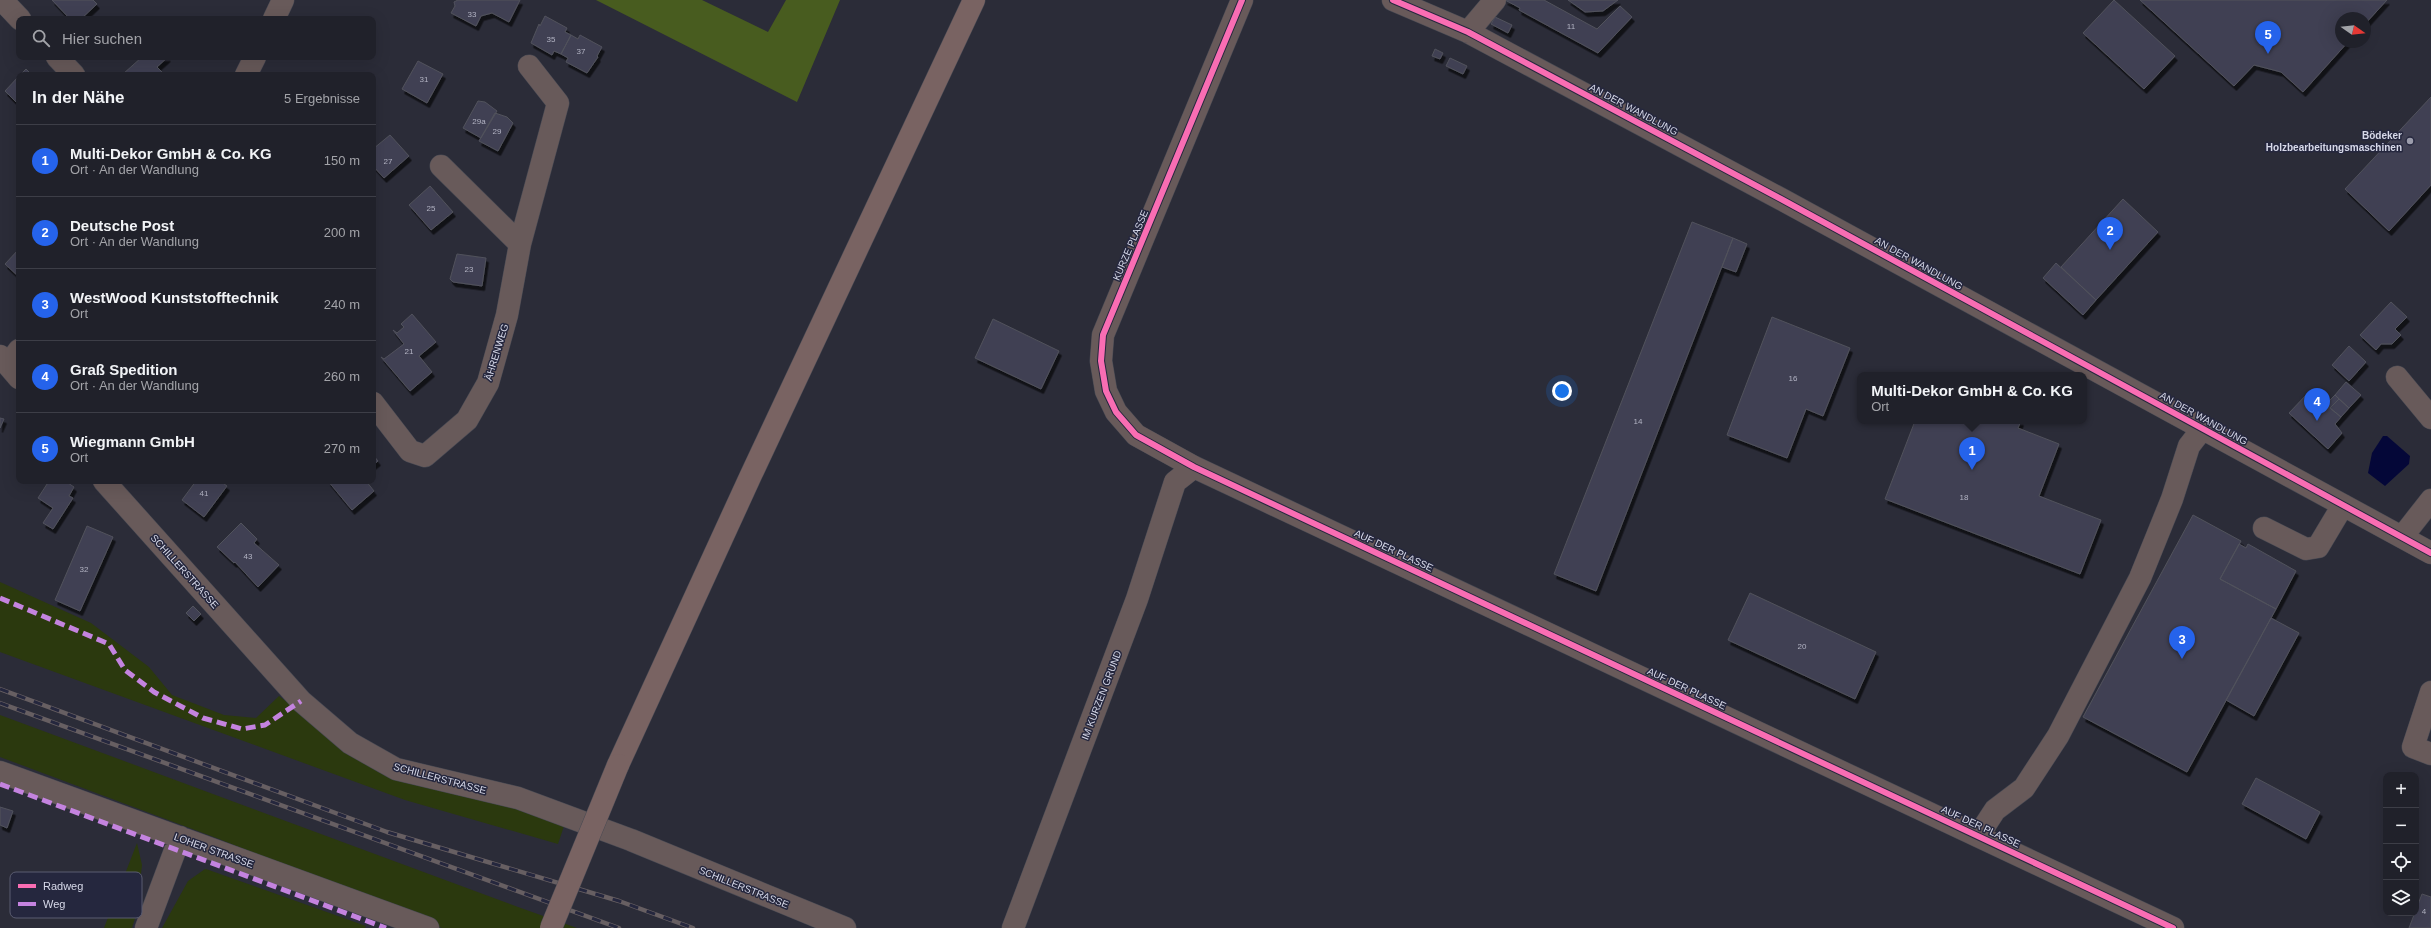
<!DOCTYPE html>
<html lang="de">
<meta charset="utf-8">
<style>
body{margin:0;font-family:Arial,sans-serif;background:#282932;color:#f1f3f6}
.controls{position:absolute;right:12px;bottom:12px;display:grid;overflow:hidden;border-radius:8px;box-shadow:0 4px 16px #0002}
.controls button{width:36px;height:36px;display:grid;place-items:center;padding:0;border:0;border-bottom:1px solid #3d3e47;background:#20212a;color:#f1f3f6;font:20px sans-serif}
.compass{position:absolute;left:2335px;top:12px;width:36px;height:36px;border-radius:50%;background:#20212a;box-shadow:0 4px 16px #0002;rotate:104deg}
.you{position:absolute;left:1562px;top:391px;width:14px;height:14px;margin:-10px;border:3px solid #fff;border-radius:50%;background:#1a73e8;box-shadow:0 0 0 6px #1a73e833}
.badge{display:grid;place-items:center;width:26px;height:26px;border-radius:50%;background:#2563eb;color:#fff;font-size:13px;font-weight:700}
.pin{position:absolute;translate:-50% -33px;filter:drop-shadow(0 1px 2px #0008)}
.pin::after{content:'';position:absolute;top:21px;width:14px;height:12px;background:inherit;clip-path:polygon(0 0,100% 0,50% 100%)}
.popup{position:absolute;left:1857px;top:372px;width:230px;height:52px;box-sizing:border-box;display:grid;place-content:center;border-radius:8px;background:#20212a;filter:drop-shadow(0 1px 3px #0005);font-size:13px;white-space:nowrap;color:#a2a3a8}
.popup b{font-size:15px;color:#f1f3f6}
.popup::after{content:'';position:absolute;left:50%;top:100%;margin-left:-8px;border:8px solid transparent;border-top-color:#20212a}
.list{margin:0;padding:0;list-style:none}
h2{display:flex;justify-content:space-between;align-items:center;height:52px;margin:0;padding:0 16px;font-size:17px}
h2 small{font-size:13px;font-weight:400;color:#a2a3a8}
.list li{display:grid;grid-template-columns:26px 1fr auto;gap:12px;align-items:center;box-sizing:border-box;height:72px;padding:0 16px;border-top:1px solid #3d3e47}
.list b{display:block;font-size:15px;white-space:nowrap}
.list p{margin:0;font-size:13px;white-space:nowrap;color:#a2a3a8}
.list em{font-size:13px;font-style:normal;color:#a2a3a8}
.icon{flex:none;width:22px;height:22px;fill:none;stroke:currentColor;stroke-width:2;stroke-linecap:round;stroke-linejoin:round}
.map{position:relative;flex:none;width:2431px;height:928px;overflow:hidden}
.search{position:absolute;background:#20212a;box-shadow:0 4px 16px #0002;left:16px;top:16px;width:360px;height:44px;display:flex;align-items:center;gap:10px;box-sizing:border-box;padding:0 14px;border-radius:8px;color:#a2a3a8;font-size:15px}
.panel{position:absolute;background:#20212a;box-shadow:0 4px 16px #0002;left:16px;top:72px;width:360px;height:412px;border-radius:8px}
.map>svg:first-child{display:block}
.green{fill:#2b390e}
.forest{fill:#485c1f}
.water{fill:#040738}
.building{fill:#414152;stroke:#51525c;filter:url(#shadow)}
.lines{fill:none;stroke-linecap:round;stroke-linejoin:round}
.minor-casing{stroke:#474953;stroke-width:23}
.major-casing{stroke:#474953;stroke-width:23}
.minor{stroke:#685a5a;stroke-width:22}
.major{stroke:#796362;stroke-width:22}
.rail-casing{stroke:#675f62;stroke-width:4.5}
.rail{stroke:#25273e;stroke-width:3;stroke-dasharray:9;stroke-linecap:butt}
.major-bridge-casing{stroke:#474953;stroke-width:23;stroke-linecap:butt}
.major-bridge{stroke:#796362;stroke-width:22}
.quiet{stroke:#c483df;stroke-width:5;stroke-dasharray:10 5;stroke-linecap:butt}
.cycleway-casing{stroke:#25273e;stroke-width:8}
.cycleway{stroke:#f96db3;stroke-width:6}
.poi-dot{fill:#9b9cab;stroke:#25273e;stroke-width:1.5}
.labels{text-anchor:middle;stroke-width:3;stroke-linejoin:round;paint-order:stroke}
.number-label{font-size:8px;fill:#b2b3c3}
.street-label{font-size:10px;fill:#d7d9e9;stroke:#25273e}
.poi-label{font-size:10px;font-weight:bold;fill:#d7d9e9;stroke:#25273e;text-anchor:end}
.key{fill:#25273e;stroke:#5a5c71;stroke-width:1}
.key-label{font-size:11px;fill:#d7d9e9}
</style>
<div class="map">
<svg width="2431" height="928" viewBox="0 0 2431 928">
<defs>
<filter id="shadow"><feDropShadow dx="2.5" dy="4.5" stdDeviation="0" flood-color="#0009"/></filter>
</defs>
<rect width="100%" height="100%" fill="#2b2c38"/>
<!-- green -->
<path class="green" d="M0 582 91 623 149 667 172 695 224 715 256 718 279 696 378 772 438 790 515 806 565 823 558 844 405 800 0 652Z
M0 715 518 907 577 928H442L219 839 0 757Z
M137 843 142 865 136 915 132 928H104Z
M205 869H206L366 926 365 928H162L188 881Z"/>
<!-- forest -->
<path class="forest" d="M596 0H702L768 32 786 0H840L797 102Z"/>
<!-- water -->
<path class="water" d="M2383 436H2387L2410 456 2409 464 2385 486 2368 473 2372 453Z"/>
<!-- building -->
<path class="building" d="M52 0H93L97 4 81 19H70Z
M458 0H520L509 22 492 13 481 16 476 26 451 13 455 6 454 2Z
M1505 0H1544L1597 29 1620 6 1632 17 1598 53 1519 10 1520 8Z
M1568 0H1618L1603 11 1585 12Z
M2114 0 2175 56 2144 89 2083 33Z
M2140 0H2387L2365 24V18H2341V42H2348L2303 92 2281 72 2254 65 2234 86Z
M545 16 567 28 565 32 571 35 561 54 554 51 552 55 531 43 539 24 540 26Z
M1495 17 1512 25 1508 33 1491 24Z
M571 35 578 39 580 35 602 47 597 56 598 57 587 73 566 62 568 58 561 54Z
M1435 49 1443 53 1440 59 1432 56Z
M142 57H168L157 67 165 75H124L123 74Z
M1450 58 1467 66 1463 74 1446 66Z
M418 61 443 74 427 103 402 89Z
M26 69 32 75H20Z
M19 76V105L5 91Z
M2431 97V185L2389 231 2345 189Z
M478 101 485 102 497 111 481 138 463 128Z
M495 113 507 117 513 123 498 151 479 141Z
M390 135 409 156 384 178 373 166V149Z
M430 186 453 212 431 230 409 205Z
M2123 199 2158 232 2096 300 2061 267Z
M1692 222 1733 238 1596 591 1554 574Z
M1733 238 1747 244 1736 272 1722 267Z
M19 249V277L5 264Z
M457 254 486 258 482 286 453 282 450 279Z
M2056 263 2096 300 2083 315 2043 278Z
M2391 302 2407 317 2395 329 2401 335 2392 344H2381L2376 350 2360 335Z
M412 314 436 342 419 356 432 372 410 391 381 357 384 359 404 344 393 330 397 333 404 327 401 324Z
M1772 317 1850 348 1823 416 1806 409 1787 458 1727 435Z
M993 319 1059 351 1041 389 975 358Z
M2349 346 2366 362 2349 381 2332 365Z
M2346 382 2361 395 2349 408 2335 395Z
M2307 394 2315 401 2319 397 2326 404 2335 395 2339 399 2330 408 2341 417 2335 424 2342 433 2328 449 2289 413Z
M2339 399 2349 408 2341 417 2330 408Z
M0 418 4 419 0 428Z
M1915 421H2021L2018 428 2059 444 2039 496 2101 520 2080 574 1885 499Z
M373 455 378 461 373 465Z
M49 481H65L74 487 69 496 73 498 53 529 43 523 53 508 38 498Z
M196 481H220L227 486 204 517 182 500Z
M328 481H366L374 491 352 510Z
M2193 515 2241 541 2220 579 2276 609 2187 772 2083 717Z
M241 523 257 539 254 543 279 565 258 587 235 562 234 563 217 547Z
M87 526 113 537 80 611 55 600Z
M2239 544 2246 548 2248 544 2296 571 2276 609 2220 579Z
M1750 593 1876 652 1855 699 1728 640Z
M193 606 201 614 194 621 186 613Z
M2271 618 2299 633 2254 716 2226 700Z
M2256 778 2320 812 2306 839 2242 804Z
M0 807 13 811 7 828 0 825Z
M2422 894 2431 897V928H2409Z"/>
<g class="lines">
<!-- minor casing -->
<g class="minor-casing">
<path id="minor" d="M2 0 20 19
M1242 0 1103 335 1101 361 1106 391 1116 412 1136 435 1194 467 2173 928
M1393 0 1468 32 1781 199 2431 553
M274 19 283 0
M1468 32 1495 0
M57 57 74 75
M246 75 255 57
M441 166 520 244
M0 356 19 378
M8 365 19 350
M2397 377 2431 418
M373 403 410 451 425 456 467 420 488 383 507 315 520 244 558 103 529 66
M104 481 301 701 350 743 396 769 518 798 631 840 845 928
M2264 528 2306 549 2318 547 2343 505
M2402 537 2431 500
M2431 692 2413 747 2431 754
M0 772 428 928
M1978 836 1995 810 2024 788 2058 736 2140 578 2172 499 2189 446 2203 428
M146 928 180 837
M1013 928 1137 599 1175 482 1194 467"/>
</g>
<!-- major casing -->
<g class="major-casing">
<path id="major" d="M618 765 751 475 974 0"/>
</g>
<!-- minor -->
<use href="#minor" class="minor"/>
<!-- major -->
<use href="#major" class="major"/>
<!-- rail casing -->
<g class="rail-casing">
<path id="rail" d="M0 689 387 832 619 901 693 928
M0 703 619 928"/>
</g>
<!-- rail -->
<use href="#rail" class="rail"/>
<!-- major-bridge casing -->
<g class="major-bridge-casing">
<path id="major-bridge" d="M551 928 618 765"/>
</g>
<!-- major-bridge -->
<use href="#major-bridge" class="major-bridge"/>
<!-- quiet -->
<path class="quiet" d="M0 598 109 644 125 670 154 692 203 718 242 729 265 725 301 701
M0 784 386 928"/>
<!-- cycleway casing -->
<g class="cycleway-casing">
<path id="cycleway" d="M1242 0 1103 335 1101 361 1106 391 1116 412 1136 435 1194 467 2173 928
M1393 0 1468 32 1781 199 2431 553"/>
</g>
<!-- cycleway -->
<use href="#cycleway" class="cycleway"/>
</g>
<!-- markers -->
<circle class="poi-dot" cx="2410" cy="141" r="4"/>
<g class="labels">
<!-- number labels -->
<g class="number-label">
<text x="472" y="17">33</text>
<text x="1571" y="29">11</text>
<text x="551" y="42">35</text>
<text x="581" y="54">37</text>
<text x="424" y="82">31</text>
<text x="479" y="124">29a</text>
<text x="497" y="134">29</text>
<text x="388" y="164">27</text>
<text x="431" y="211">25</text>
<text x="469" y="272">23</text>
<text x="409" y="354">21</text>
<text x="1793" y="381">16</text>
<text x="1638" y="424">14</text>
<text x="204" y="496">41</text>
<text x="1964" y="500">18</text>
<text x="248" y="559">43</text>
<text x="84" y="572">32</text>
<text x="1802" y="649">20</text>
<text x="2424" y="914">4</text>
</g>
<!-- street labels -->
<g class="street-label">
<text transform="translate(1634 109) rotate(28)" y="4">AN DER WANDLUNG</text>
<text transform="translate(1130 245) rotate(-67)" y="4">KURZE PLASSE</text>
<text transform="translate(1919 263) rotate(29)" y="4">AN DER WANDLUNG</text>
<text transform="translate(496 352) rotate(-73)" y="4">ÄHRENWEG</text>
<text transform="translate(2204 418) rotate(29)" y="4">AN DER WANDLUNG</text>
<text transform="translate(1394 550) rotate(25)" y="4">AUF DER PLASSE</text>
<text transform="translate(185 571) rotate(48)" y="4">SCHILLERSTRASSE</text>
<text transform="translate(1687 688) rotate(25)" y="4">AUF DER PLASSE</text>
<text transform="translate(1101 695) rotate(-69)" y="4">IM KURZEN GRUND</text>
<text transform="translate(440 778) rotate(15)" y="4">SCHILLERSTRASSE</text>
<text transform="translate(1981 826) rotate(25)" y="4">AUF DER PLASSE</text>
<text transform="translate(214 850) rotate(20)" y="4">LOHER STRASSE</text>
<text transform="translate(744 887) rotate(22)" y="4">SCHILLERSTRASSE</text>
</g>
<!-- poi labels -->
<g class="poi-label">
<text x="2402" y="139">Bödeker<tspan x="2402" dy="12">Holzbearbeitungsmaschinen</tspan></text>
</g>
</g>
<!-- legend -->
<rect x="10" y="872" width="132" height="46" rx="6" class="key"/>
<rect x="18" y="884" width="18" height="4" fill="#f96db3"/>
<rect x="18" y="902" width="18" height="4" fill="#c483df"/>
<g class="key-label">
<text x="43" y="890">Radweg</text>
<text x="43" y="908">Weg</text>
</g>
</svg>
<div class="controls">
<button>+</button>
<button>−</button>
<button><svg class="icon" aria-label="locate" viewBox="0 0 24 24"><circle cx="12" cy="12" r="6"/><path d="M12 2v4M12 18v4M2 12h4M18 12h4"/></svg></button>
<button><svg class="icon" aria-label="layers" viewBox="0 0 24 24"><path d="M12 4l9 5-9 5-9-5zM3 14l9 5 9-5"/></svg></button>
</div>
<svg class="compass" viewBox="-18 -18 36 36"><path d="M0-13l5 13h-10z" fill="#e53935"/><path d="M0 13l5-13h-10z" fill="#a2a3a8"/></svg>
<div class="you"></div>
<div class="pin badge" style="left:1972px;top:470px">1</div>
<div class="popup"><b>Multi-Dekor GmbH &amp; Co. KG</b>Ort</div>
<div class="pin badge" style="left:2110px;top:250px">2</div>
<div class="pin badge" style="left:2182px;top:659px">3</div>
<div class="pin badge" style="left:2317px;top:421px">4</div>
<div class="pin badge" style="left:2268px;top:54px">5</div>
<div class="search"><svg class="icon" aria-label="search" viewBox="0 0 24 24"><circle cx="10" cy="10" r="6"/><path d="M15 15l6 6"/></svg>Hier suchen</div>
<section class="panel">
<h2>In der Nähe<small>5 Ergebnisse</small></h2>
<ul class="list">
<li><span class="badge">1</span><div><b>Multi-Dekor GmbH &amp; Co. KG</b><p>Ort · An der Wandlung</p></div><em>150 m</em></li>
<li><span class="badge">2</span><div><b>Deutsche Post</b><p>Ort · An der Wandlung</p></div><em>200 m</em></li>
<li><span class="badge">3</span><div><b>WestWood Kunststofftechnik</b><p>Ort</p></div><em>240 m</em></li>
<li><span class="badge">4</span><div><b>Graß Spedition</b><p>Ort · An der Wandlung</p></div><em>260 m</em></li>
<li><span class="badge">5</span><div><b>Wiegmann GmbH</b><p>Ort</p></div><em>270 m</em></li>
</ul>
</section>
</div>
